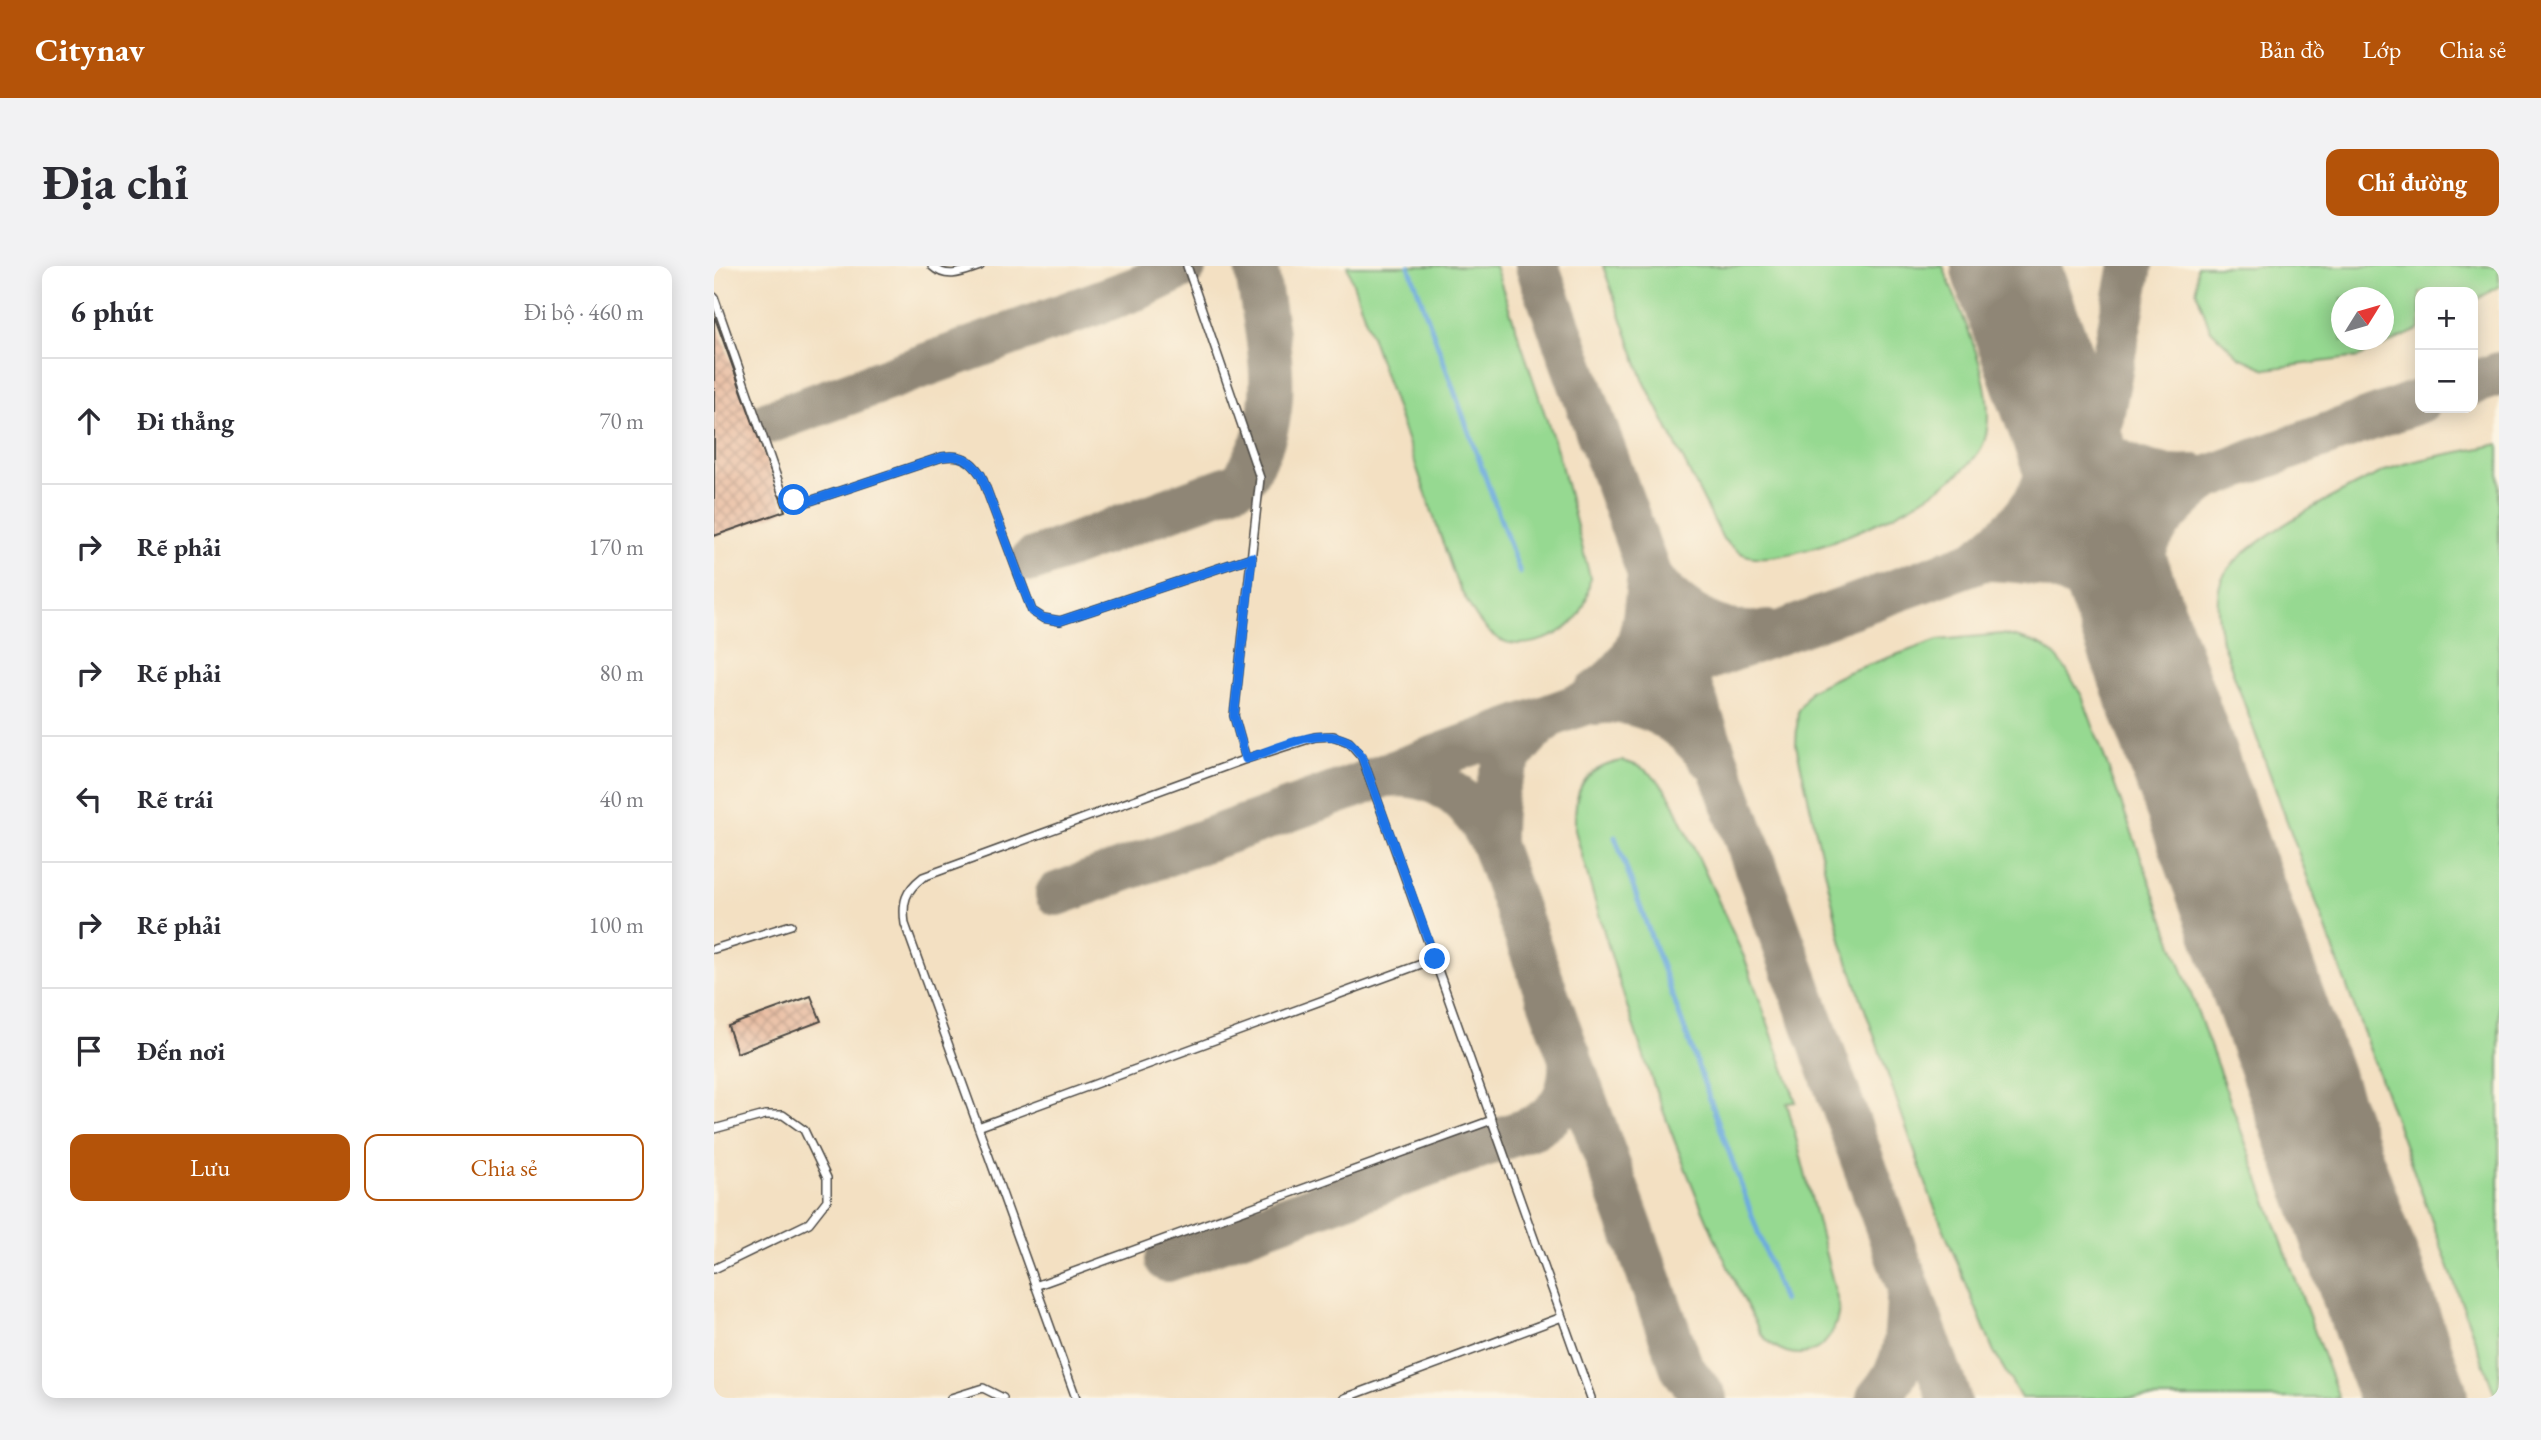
<!DOCTYPE html>
<html lang="vi">
<meta charset="utf-8">
<style>
body{margin:0;font-family:"EB Garamond",serif;background:#f2f2f3;color:#2b2b33}
.controls{position:absolute;right:21px;top:21px;display:grid;overflow:hidden;border-radius:14px;box-shadow:0 4px 18px #0003}
.controls button{width:63px;height:63px;display:grid;place-items:center;padding:0;border:0;border-bottom:2px solid #e1e1e2;background:#fff;color:#2b2b33;font:35px sans-serif}
.compass{position:absolute;left:1617px;top:21px;width:63px;height:63px;border-radius:50%;background:#fff;box-shadow:0 4px 18px #0003;rotate:53deg}
.stop{position:absolute;width:21px;height:21px;margin:-16px;border:5px solid #1a73e8;border-radius:50%;background:#fff}
.stop.end{background:#1a73e8;border-color:#fff;box-shadow:0 2px 7px #0008}
.list{margin:0;padding:0;list-style:none}
h2{display:flex;justify-content:space-between;align-items:center;height:91px;margin:0;padding:0 28px;font-size:30px}
h2 small{font-size:23px;font-weight:400;color:#7c7c81}
.list li{display:grid;grid-template-columns:46px 1fr auto;gap:21px;align-items:center;box-sizing:border-box;height:126px;padding:0 28px;border-top:2px solid #e1e1e2}
.list b{display:block;font-size:26px;white-space:nowrap}
.list em{font-size:23px;font-style:normal;color:#7c7c81}
.actions{display:flex;gap:14px;padding:21px 28px}
.actions a{flex:1;padding:16px 0;border:2px solid #b45309;border-radius:14px;text-align:center;font-size:24px;color:#b45309}
.actions .main{background:#b45309;color:#fff}
.icon{flex:none;width:38px;height:38px;fill:none;stroke:currentColor;stroke-width:2;stroke-linecap:round;stroke-linejoin:round}
.map{position:relative;flex:none;width:1785px;height:1132px;overflow:hidden;border-radius:14px}
header{display:flex;align-items:center;gap:42px;box-sizing:border-box;height:98px;padding:0 35px;background:#b45309;color:#fff}
header strong{font-size:33px}
nav{display:flex;gap:38px;margin-inline-start:auto;font-size:24px}
.intro{display:flex;align-items:center;justify-content:space-between;box-sizing:border-box;height:168px;padding:0 42px}
h1{margin:0;font-size:49px}
.button{padding:18px 32px;border-radius:14px;background:#b45309;color:#fff;font-size:24px;font-weight:700}
main{display:flex;gap:42px;padding:0 42px}
aside{flex:1;background:#fff;border-radius:14px;box-shadow:0 4px 18px #0003}
.map>svg:first-child{display:block}
.green{fill:#96d991;stroke:#60825e;stroke-width:2;fill-rule:evenodd}
.lines{fill:none;stroke-linecap:round;stroke-linejoin:round}
.stream{stroke:#6cabde;stroke-width:5}
.taxiway{stroke:#8f8676;stroke-width:44}
.runway{stroke:#8f8676;stroke-width:108}
.building{fill:url(#building-cross-hatch)}
.lane-casing{stroke:#494642;stroke-width:10}
.lane{stroke:#fff;stroke-width:7}
.route{stroke:#1a73e8;stroke-width:9}
</style>
<header>
<strong>Citynav</strong>
<nav><a>Bản đồ</a><a>Lớp</a><a>Chia sẻ</a></nav>
</header>
<div class="intro"><h1>Địa chỉ</h1><a class="button">Chỉ đường</a></div>
<main>
<aside>
<h2>6 phút<small>Đi bộ · 460 m</small></h2>
<ul class="list">
<li><svg class="icon" aria-label="ahead" viewBox="0 0 24 24"><path d="M12 20V5M6 11l6-6 6 6"/></svg><div><b>Đi thẳng</b></div><em>70 m</em></li>
<li><svg class="icon" aria-label="right" viewBox="0 0 24 24"><path d="M7 20v-9h11M14 6l5 5-5 5"/></svg><div><b>Rẽ phải</b></div><em>170 m</em></li>
<li><svg class="icon" aria-label="right" viewBox="0 0 24 24"><path d="M7 20v-9h11M14 6l5 5-5 5"/></svg><div><b>Rẽ phải</b></div><em>80 m</em></li>
<li><svg class="icon" aria-label="left" viewBox="0 0 24 24"><path d="M17 20v-9H6M10 6l-5 5 5 5"/></svg><div><b>Rẽ trái</b></div><em>40 m</em></li>
<li><svg class="icon" aria-label="right" viewBox="0 0 24 24"><path d="M7 20v-9h11M14 6l5 5-5 5"/></svg><div><b>Rẽ phải</b></div><em>100 m</em></li>
<li><svg class="icon" aria-label="arrive" viewBox="0 0 24 24"><path d="M6 21V4h12l-3 4 3 4H6"/></svg><div><b>Đến nơi</b></div></li>
</ul>
<div class="actions"><a class="main">Lưu</a><a>Chia sẻ</a></div>
</aside>
<div class="map">
<svg width="1785" height="1132" viewBox="0 0 1785 1132">
<defs>
<pattern id="building-cross-hatch" width="8" height="8" patternUnits="userSpaceOnUse" patternTransform="scale(1.75)"><rect width="8" height="8" fill="#e7b79b"/><path d="M0 0l8 8M0 8l8-8" fill="none" stroke="#bb957f"/></pattern>
</defs>
<rect width="100%" height="100%" fill="#fcf5e5"/>
<filter id="ink" filterUnits="userSpaceOnUse"><feTurbulence type="fractalNoise" baseFrequency=".0143" numOctaves="2"/><feDisplacementMap in="SourceGraphic" scale="14" xChannelSelector="R" yChannelSelector="G"/><feConvolveMatrix kernelMatrix="1 2 1 2 8 2 1 2 1" color-interpolation-filters="sRGB"/></filter>
<filter id="wash" filterUnits="userSpaceOnUse"><feTurbulence type="fractalNoise" baseFrequency=".00686" numOctaves="4" result="noise"/><feDisplacementMap in="SourceGraphic" scale="28" xChannelSelector="R" yChannelSelector="G"/><feGaussianBlur stdDeviation="1.57" result="paint"/><feColorMatrix in="noise" values="0 0 0 0 0 0 0 0 0 0 0 0 0 0 0 0 0 1.4 0 .05"/><feComposite in="paint" operator="in"/></filter>
<g filter="url(#wash)">
<rect width="100%" height="100%" fill="#f3e0c2"/>
<!-- green -->
<path class="green" d="M633 0H781L844 187 876 311C875 326 871 344 859 356 842 373 805 386 783 372 763 359 754 336 742 315Z
M889 0H1229C1247 50 1285 121 1271 173 1257 225 1092 297 1041 291 1027 290 1019 282 1009 273L929 113Z
M1483 0H1785V20L1759 36V26H1706V63L1645 91 1552 103 1525 91 1496 63 1482 24ZM1628 32H1670V74H1628Z
M1785 178V1132H1782L1508 376C1505 357 1500 332 1508 313 1523 278 1643 215 1681 201 1713 190 1751 186 1785 178Z
M1288 368C1342 380 1340 384 1368 430L1625 1132H1307L1280 1086 1218 935 1128 678 1082 479 1084 444 1097 424 1134 406 1224 374Z
M908 495C935 501 947 514 960 538L1031 693 1082 836 1073 837 1125 1040C1122 1088 1079 1105 1047 1068 964 908 908 737 861 564 860 525 866 503 908 495Z"/>
<g class="lines">
<!-- stream -->
<path class="stream" d="M695 0 806 307
M901 571 1069 1035"/>
<!-- taxiway -->
<path class="taxiway" d="M823 0 1235 1132
M1759 117 1785 108
M55 156 427 21 471 0
M1366 204 1380 180 1387 156 1417 0
M318 294 526 217C577 150 553 77 542 0
M939 315C970 349 1006 373 1054 366
M1424 369C1378 307 1341 294 1265 293 1324 244 1332 228 1346 153 1389 188 1423 215 1480 210
M1424 369C1420 296 1426 267 1484 219
M881 427C927 395 929 369 934 317
M881 437C928 430 968 455 995 491
M674 510C724 504 758 536 779 579L968 1102 991 1132
M779 579C778 520 785 494 830 454
M343 628 1706 135
M453 994 820 861C849 845 858 823 856 790
M1164 1132C1193 1100 1192 1074 1194 1033"/>
<!-- runway -->
<path class="runway" d="M1291 0 1700 1132"/>
</g>
<g id="blocks">
<!-- building -->
<path class="building" d="M1 52 71 245 0 270V52Z
M97 730 107 755 23 787 14 760Z"/>
</g>
</g>
<g filter="url(#ink)">
<use href="#blocks" fill-opacity="0" stroke="#494642" stroke-width="2"/>
<g class="lines">
<!-- lane casing -->
<g class="lane-casing">
<path id="lane" d="M218 0C233 14 249 6 266 0
M473 0 546 212 520 450 532 493
M0 31 68 226 80 234 93 236 228 191C247 188 256 193 267 209L318 345 329 352 346 355 538 291
M0 683 77 659
M264 861 721 693
M0 863 51 849H69L90 864 113 912V934L95 957 0 1003
M321 1020 778 854
M237 1132 269 1122 289 1132
M362 1132 191 658C188 636 191 625 209 611L532 493 601 471 619 470 635 476 648 491 877 1132
M631 1132 848 1051"/>
</g>
<!-- lane -->
<use href="#lane" class="lane"/>
</g>
</g>
<g class="lines" filter="url(#ink)">
<!-- route -->
<path class="route" d="M80 234 93 236 228 191C247 188 256 193 267 209L318 345 329 352 346 355 538 291 520 450 532 493C560 484 605 460 633 475 639 478 644 485 648 491L721 693"/>
</g>
</svg>
<div class="controls">
<button>+</button>
<button>−</button>
</div>
<svg class="compass" viewBox="-18 -18 36 36"><path d="M0-13l5 13h-10z" fill="#e53935"/><path d="M0 13l5-13h-10z" fill="#7c7c81"/></svg>
<div class="stop" style="left:80px;top:234px"></div>
<div class="stop end" style="left:721px;top:693px"></div>
</div>
</main>
